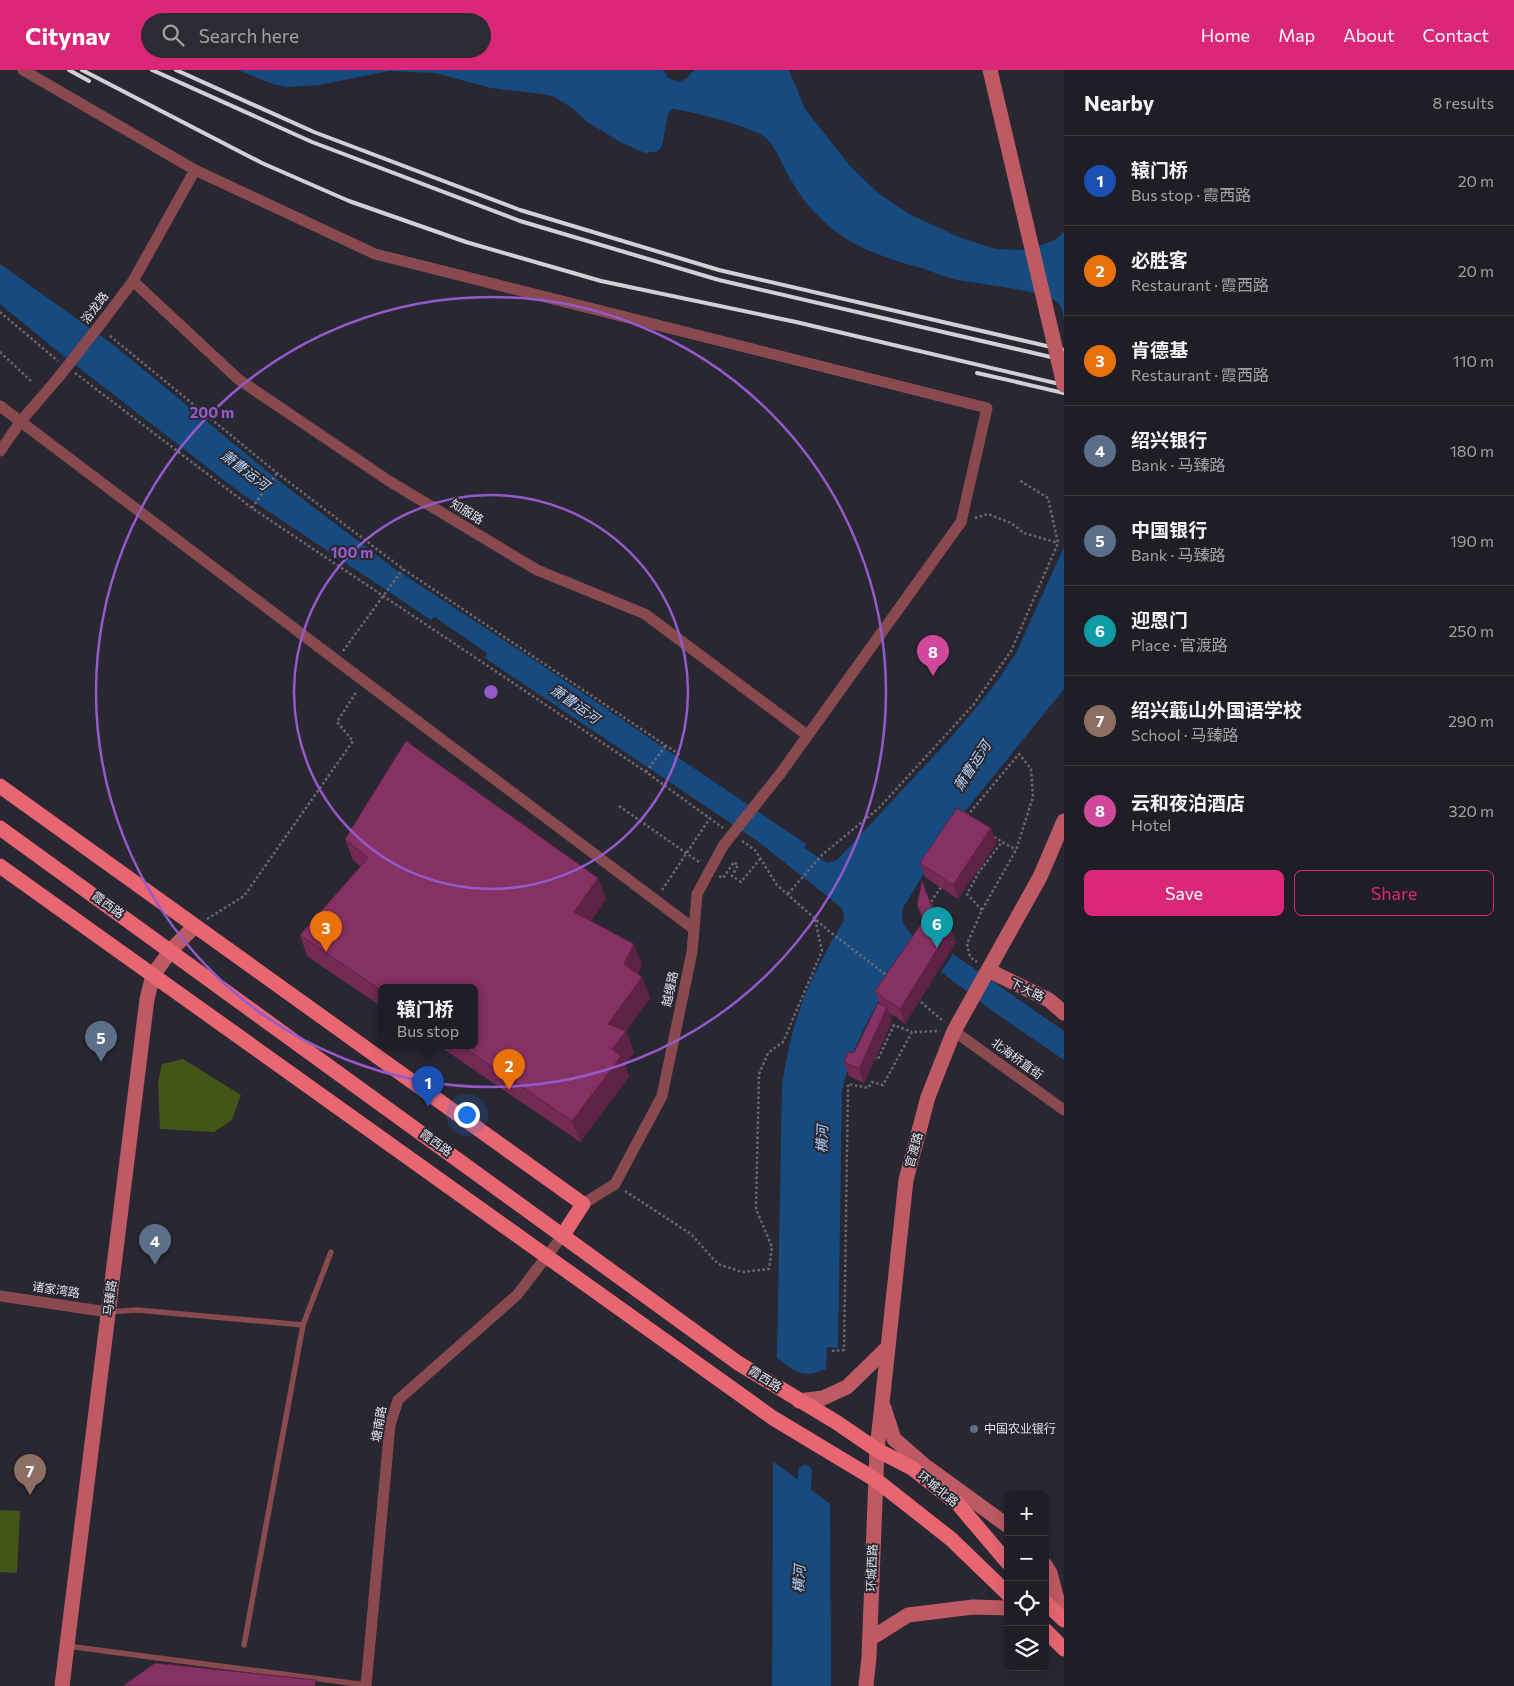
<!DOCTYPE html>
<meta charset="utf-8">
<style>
body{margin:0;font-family:Commissioner,"Noto Sans SC",sans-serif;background:#2c2a32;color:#f1f3f6}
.controls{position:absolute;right:15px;bottom:15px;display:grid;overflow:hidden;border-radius:8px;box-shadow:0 5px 20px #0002}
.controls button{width:45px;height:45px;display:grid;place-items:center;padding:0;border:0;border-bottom:1px solid #3c3b42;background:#1f1d25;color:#f1f3f6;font:25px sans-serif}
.you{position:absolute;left:466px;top:1044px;width:18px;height:18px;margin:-12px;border:4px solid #fff;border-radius:50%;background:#1a73e8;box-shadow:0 0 0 8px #1a73e833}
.badge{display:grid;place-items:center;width:32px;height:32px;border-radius:50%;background:#db2777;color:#fff;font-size:16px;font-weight:700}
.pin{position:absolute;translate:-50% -41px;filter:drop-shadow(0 1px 2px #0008)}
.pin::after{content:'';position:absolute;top:26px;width:18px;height:15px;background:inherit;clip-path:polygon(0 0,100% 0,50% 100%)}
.popup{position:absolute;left:378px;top:914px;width:100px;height:65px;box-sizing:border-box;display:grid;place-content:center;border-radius:8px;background:#1f1d25;filter:drop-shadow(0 1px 4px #0005);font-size:16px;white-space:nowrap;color:#a1a2a7}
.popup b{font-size:19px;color:#f1f3f6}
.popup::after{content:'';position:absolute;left:50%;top:100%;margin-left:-10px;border:10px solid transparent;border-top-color:#1f1d25}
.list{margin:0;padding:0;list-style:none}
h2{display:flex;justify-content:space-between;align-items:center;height:65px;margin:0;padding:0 20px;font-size:21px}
h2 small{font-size:16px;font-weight:400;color:#a1a2a7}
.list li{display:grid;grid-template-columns:32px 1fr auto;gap:15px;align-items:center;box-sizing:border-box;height:90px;padding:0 20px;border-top:1px solid #3c3b42}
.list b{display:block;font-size:19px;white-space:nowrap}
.list p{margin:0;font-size:16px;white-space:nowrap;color:#a1a2a7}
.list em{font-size:16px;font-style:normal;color:#a1a2a7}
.actions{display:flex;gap:10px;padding:15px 20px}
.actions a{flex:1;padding:11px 0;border:1px solid #db2777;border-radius:8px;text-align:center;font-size:18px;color:#db2777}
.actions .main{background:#db2777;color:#fff}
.icon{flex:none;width:28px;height:28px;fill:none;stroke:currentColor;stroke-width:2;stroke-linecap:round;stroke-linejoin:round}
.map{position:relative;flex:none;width:1064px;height:1616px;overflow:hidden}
header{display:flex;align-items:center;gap:30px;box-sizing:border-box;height:70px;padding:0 25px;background:#db2777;color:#fff}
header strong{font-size:24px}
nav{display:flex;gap:28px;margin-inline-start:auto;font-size:18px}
.search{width:350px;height:45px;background:#2c2a32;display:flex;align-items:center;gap:12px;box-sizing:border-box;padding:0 18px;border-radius:28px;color:#a1a2a7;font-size:19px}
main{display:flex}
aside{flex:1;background:#1f1d25}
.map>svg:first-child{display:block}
.green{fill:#445518}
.water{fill:#174b7f}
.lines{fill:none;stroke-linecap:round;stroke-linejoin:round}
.canal{stroke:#174b7f;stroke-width:14}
.path{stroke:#6a6871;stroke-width:2.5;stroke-dasharray:2.5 2.5;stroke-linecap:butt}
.lane{stroke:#894a4f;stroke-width:5.5}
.street{stroke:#894a4f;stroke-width:11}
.secondary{stroke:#be5a63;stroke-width:15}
.primary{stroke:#e76672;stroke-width:15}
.rail{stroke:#d1d0d7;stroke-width:4}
.street-bridge{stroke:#894a4f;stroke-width:11}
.secondary-bridge{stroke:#be5a63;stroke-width:15}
.wall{fill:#732a55}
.shaded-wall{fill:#5e2245}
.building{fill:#863163;stroke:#5e2245}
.ring{fill:none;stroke:#955aca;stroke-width:2.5}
.service-dot{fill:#5c6f8a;stroke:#292731;stroke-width:2}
.labels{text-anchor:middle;stroke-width:4;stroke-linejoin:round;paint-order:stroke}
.street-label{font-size:12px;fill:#e4e3ea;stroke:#292731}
.poi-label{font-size:12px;fill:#e4e3ea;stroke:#292731;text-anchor:start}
.water-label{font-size:14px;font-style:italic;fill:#b4d5fb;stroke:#292731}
.centre{fill:#955aca;stroke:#292731;stroke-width:2.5}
.ring-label{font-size:15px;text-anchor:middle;font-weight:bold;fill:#955aca;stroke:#292731;stroke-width:4;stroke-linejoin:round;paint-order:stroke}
</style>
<header>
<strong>Citynav</strong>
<div class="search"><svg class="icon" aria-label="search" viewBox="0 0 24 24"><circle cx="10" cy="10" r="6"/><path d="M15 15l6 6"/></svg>Search here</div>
<nav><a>Home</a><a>Map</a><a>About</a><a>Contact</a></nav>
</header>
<main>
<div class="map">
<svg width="1064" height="1616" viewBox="0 0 1064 1616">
<rect width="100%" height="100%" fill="#292731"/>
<!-- green -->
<path class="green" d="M183 989 241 1025 232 1050 214 1062 160 1059 158 1012 162 994Z
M0 1440 20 1441 17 1503 0 1502Z"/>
<!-- water -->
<path class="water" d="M238 0H663L668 8 679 12 687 8 694 0H789L805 39 850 96 878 123 909 144 961 168 996 179 1027 180 1055 170 1064 162V250C1063 244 1062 236 1057 232 1042 220 980 214 958 210 945 207 931 201 918 197 904 193 889 189 875 183 839 169 810 144 791 110 782 96 778 80 766 68 756 58 688 40 672 39L668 43 662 76 658 81 645 83 620 72 586 51 572 38 555 27 543 24 491 18 435 3 389 1 319 15 286 17 273 14Z
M0 194 116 277 279 411 395 499 540 594 806 774 804 778 827 793 837 790 947 672 980 633 999 609 1016 583 1064 477V619L954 755 904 836C898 852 907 860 917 870 887 916 853 967 842 1022L838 1278 827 1277 826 1299C802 1309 796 1302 777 1288L782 1015C786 990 791 964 800 939 810 908 827 880 843 852L844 844 841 837 756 770 485 588 487 583 435 547 431 550 238 421 56 280 0 234Z
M953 884 1064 961V990L1001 947 941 902Z
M773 1391 830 1434 831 1616H772Z"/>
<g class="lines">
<!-- canal -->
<path class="canal" d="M803 1433 805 1402"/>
<!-- path -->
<path class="path" d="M0 242 58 291
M110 266 277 403 403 499 680 685
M0 282 31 311
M75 303 252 438 646 702 723 758
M252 438 277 403
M975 448 988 444 1011 453 1024 463 1058 473
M343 581 403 499
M646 702 666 675
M619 736 699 792 701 790
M967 746 1019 684 1031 699 1033 727 1016 780 982 840 967 874 970 887 977 892
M994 767 1016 780
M742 771 755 780 777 815 830 862 889 907
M719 806 723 808 734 792 738 795 732 806 741 812 760 789
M662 820 710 748
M788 824 822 785 879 738 974 634 1011 581 1058 473 1048 428 1019 410
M931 837 932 830 942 816
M982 840 967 824 979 802 1002 772
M207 849 244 826 353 671 337 652 357 621
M921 932 944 952
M874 987 878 989 894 955 912 962
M625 1121 691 1164 718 1194 742 1202 769 1199 772 1177 756 1139 759 1004 768 983 783 972 822 881 815 849
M832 1281 844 1280 848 1014 868 1018 872 1012 883 1015 912 962 940 961"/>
<!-- lane -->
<path class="lane" d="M108 1242 137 1240 303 1255
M244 1575 303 1255 331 1182
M67 1576 366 1615"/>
<!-- street -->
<path class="street" d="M23 0 195 100 375 184 987 338 961 452 780 704
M133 211 238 309 389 411 537 500 645 544 807 665
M106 247 133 211 195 100
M0 336 336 590 694 859
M0 381 21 351 58 308
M954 961 1064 1040
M583 1134 615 1114 662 1026 692 882 697 824 723 776
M0 1226 108 1242
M366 1616 390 1355 398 1330 517 1225 563 1165"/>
<!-- secondary -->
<path class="secondary" d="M988 900 1049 930 1064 943
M799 1331 823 1328 847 1317 888 1277
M884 1338 894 1369 924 1395 1008 1456
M1045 1495 1050 1503 1062 1548
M870 1569 908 1545 973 1537 1008 1538
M62 1616 147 929 153 905 171 880 195 856
M866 1616 869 1587 877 1380 906 1110 928 1027 954 961 1040 807 1064 751"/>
<!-- primary -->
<path class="primary" d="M0 716 583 1134 563 1165
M0 758 738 1293 836 1352 877 1380 912 1398 958 1434 1008 1493
M0 796 773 1348 876 1410 951 1469 1008 1524
M1045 1532 1064 1550
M1045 1560 1064 1579"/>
<!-- rail -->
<path class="rail" d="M69 0 89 11
M82 0 262 93 349 131 466 172 601 211 796 252 1064 315
M152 0 312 72 520 151 719 210 1064 290
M176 0 314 62 520 140 719 200 1064 280
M977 303 1021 313
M1016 312 1064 323"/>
<!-- street-bridge -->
<path class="street-bridge" d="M58 308 106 247
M723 776 780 704"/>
<!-- secondary-bridge -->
<path class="secondary-bridge" d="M990 0 1064 315"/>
</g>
<!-- wall -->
<path class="wall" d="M345 769 606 829 591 851 642 895 637 904 642 907 650 928 626 961 634 982 625 994 629 1007 580 1072 439 976H474L382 918V937L307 886 300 865 361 797 353 790Z
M997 773 958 829 925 807 920 793Z
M917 835 935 846 956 872 905 954 894 945V947L888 942 892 951 864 1013 849 1006 844 992 854 983 880 934 875 921 923 851Z"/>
<!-- shaded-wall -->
<path class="shaded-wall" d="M991 758 997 773 958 829 953 815Z
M598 808 606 829 582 864 574 842Z
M951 857 956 872 905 954 900 939Z
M634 874 642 895 631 916 624 894Z
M642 907 650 928 626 961 634 982 625 994 629 1007 580 1072 572 1051 612 979 608 954Z
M887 937 892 951 864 1013 859 999Z"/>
<!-- building -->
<path class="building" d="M406 671 598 808 574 842 634 874 624 894 642 907 608 954 626 961 612 979 621 986 572 1051 462 976H474V918H382V921L300 865 368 788 345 769Z
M957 738 991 758 953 815 920 793Z
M922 811 935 846 951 857 900 939 889 931V932L875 921 924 850 917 835Z
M878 933 887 937 859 999 844 992 848 982 854 983Z
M155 1593 316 1610 315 1616H123Z"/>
<!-- distance rings -->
<g class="ring">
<circle cx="491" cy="622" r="197"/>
<circle cx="491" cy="622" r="395"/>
</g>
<!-- markers -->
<circle class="service-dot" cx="974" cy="1359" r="5"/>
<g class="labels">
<!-- street labels -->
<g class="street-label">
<text transform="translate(95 238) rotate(-53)" y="4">浴龙路</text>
<text transform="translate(467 442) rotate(31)" y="4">知服路</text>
<text transform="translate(108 835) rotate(36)" y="4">霞西路</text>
<text transform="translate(670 919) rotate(-78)" y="4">越缦路</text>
<text transform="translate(1027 920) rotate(26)" y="4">下大路</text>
<text transform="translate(1017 989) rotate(36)" y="4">北海桥直街</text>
<text transform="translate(436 1073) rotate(36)" y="4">霞西路</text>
<text transform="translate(914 1080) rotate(-75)" y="4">官渡路</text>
<text transform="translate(56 1220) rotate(8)" y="4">诸家湾路</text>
<text transform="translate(110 1228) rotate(-83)" y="4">马臻路</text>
<text transform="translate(765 1309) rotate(32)" y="4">霞西路</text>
<text transform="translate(379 1354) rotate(-80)" y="4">塘南路</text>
<text transform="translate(938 1419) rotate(39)" y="4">环城北路</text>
<text transform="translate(872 1498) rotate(-88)" y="4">环城西路</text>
</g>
<!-- poi labels -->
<g class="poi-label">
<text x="984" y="1363">中国农业银行</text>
</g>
<!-- water labels -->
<g class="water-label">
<text transform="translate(245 400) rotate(37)" y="5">萧曹运河</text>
<text transform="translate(575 634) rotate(35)" y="5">萧曹运河</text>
<text transform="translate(972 696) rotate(-57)" y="5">萧曹运河</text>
<text transform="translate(822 1069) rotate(-88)" y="5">横河</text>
<text transform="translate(799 1509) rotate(-87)" y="5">横河</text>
</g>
</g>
<circle cx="491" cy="622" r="8" class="centre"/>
<g class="ring-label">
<text x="212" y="348">200 m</text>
<text x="352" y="488">100 m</text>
</g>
</svg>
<div class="controls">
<button>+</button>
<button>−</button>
<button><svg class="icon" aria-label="locate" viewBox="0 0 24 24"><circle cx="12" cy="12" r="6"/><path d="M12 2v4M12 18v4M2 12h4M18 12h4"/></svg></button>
<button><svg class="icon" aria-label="layers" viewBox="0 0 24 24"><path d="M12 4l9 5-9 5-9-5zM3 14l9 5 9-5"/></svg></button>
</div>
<div class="you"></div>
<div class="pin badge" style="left:428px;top:1037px;background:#1a4fb4">1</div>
<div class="popup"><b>辕门桥</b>Bus stop</div>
<div class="pin badge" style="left:509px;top:1020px;background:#e8710a">2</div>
<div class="pin badge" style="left:326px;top:882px;background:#e8710a">3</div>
<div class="pin badge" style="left:155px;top:1195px;background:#5c6f8a">4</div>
<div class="pin badge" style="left:101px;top:992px;background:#5c6f8a">5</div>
<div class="pin badge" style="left:937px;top:878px;background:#0f9aa8">6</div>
<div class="pin badge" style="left:30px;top:1425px;background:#8d6e63">7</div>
<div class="pin badge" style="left:933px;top:606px;background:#d1479c">8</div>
</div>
<aside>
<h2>Nearby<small>8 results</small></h2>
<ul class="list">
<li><span class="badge" style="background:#1a4fb4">1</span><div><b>辕门桥</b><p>Bus stop · 霞西路</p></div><em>20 m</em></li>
<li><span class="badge" style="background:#e8710a">2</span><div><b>必胜客</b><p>Restaurant · 霞西路</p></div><em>20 m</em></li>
<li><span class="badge" style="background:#e8710a">3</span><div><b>肯德基</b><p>Restaurant · 霞西路</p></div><em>110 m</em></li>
<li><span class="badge" style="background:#5c6f8a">4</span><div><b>绍兴银行</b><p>Bank · 马臻路</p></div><em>180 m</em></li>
<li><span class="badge" style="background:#5c6f8a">5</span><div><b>中国银行</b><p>Bank · 马臻路</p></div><em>190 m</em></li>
<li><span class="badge" style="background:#0f9aa8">6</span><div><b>迎恩门</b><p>Place · 官渡路</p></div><em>250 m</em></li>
<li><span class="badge" style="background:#8d6e63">7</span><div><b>绍兴蕺山外国语学校</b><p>School · 马臻路</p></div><em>290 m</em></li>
<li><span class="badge" style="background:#d1479c">8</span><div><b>云和夜泊酒店</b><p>Hotel</p></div><em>320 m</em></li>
</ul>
<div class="actions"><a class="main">Save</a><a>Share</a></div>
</aside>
</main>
